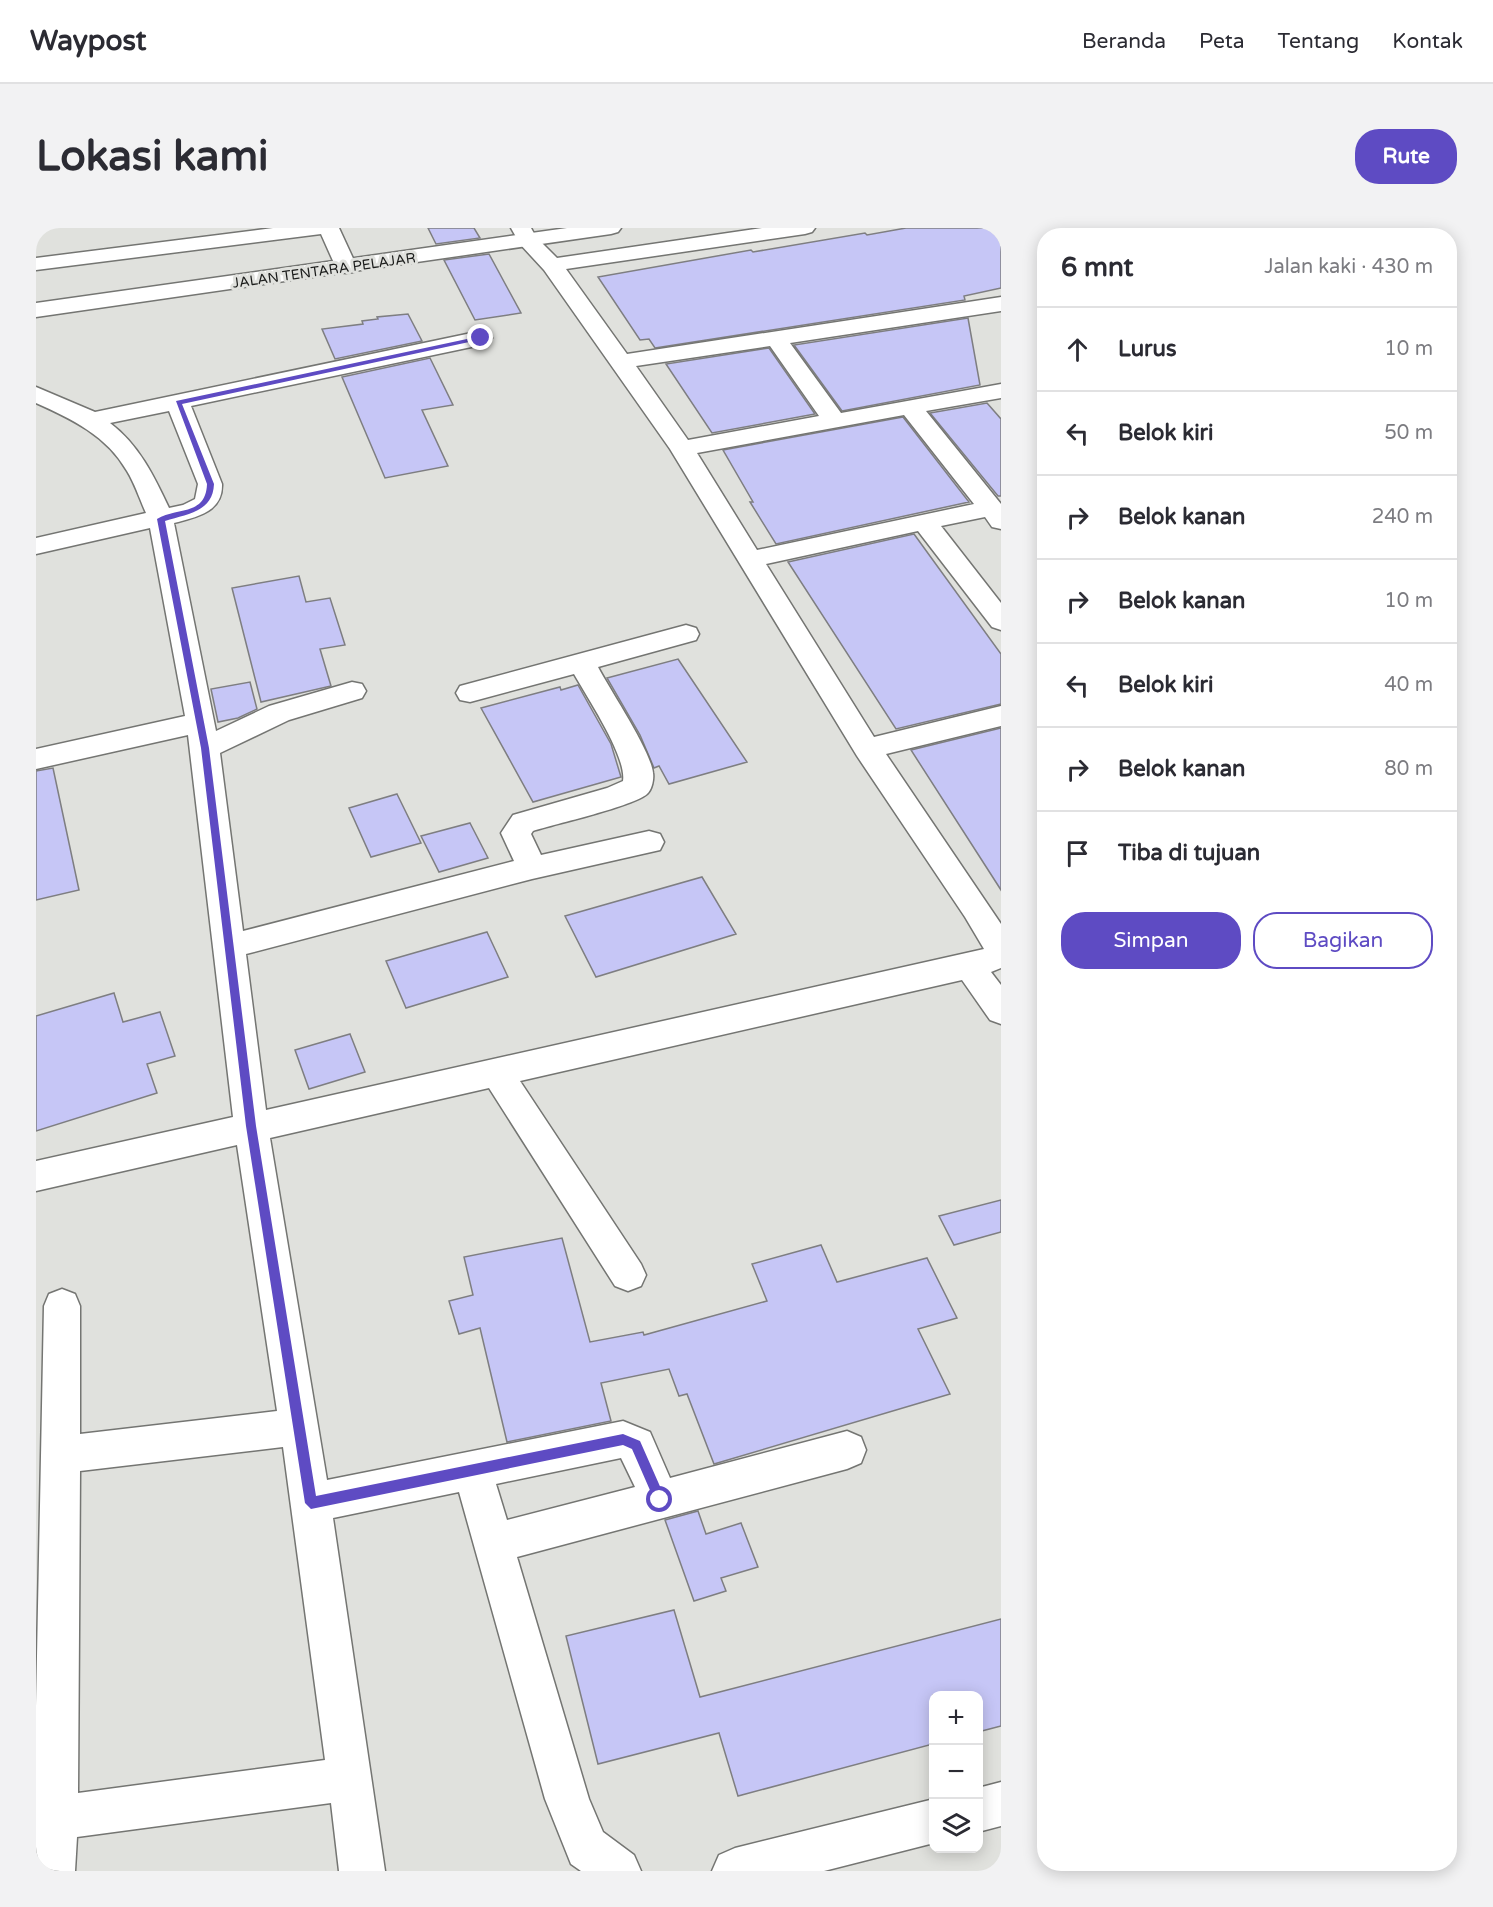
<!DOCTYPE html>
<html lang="id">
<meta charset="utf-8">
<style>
body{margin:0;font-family:"Varela Round",sans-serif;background:#f2f2f3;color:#2b2b33}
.controls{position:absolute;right:18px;bottom:18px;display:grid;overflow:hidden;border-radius:12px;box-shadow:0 3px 15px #0003}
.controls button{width:54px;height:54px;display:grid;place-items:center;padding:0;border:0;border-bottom:2px solid #e1e1e2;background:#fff;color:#2b2b33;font:30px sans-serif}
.stop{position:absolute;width:18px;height:18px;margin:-14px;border:4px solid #5e4bc3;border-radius:50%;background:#fff}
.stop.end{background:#5e4bc3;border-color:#fff;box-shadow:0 2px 6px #0008}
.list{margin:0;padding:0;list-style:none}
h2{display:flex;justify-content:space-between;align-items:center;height:78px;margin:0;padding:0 24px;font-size:26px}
h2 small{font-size:20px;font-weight:400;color:#7c7c81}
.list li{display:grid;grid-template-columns:39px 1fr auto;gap:18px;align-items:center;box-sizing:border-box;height:84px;padding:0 24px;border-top:2px solid #e1e1e2}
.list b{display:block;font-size:22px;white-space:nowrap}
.list em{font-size:20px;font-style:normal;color:#7c7c81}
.actions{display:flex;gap:12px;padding:18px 24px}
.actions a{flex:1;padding:14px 0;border:2px solid #5e4bc3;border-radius:24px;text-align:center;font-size:21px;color:#5e4bc3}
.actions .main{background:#5e4bc3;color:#fff}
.icon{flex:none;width:33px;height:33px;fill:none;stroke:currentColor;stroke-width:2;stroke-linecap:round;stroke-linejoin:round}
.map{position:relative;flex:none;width:965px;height:1643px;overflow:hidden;border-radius:24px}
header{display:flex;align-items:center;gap:36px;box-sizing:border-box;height:84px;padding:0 30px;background:#fff;border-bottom:2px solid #e1e1e2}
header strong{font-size:28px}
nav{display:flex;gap:33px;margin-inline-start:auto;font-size:21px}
.intro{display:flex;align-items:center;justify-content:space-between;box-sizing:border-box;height:144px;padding:0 36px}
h1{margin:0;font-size:42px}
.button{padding:15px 27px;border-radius:24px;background:#5e4bc3;color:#fff;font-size:21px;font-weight:700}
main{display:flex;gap:36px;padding:0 36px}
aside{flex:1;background:#fff;border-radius:24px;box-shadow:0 3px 15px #0003}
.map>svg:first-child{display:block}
.building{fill:#c6c6f6;stroke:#7e7e81;stroke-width:1.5}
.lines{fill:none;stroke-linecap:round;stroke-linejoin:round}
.minor-casing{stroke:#747572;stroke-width:3}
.major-casing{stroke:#747572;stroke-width:3}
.minor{fill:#fff;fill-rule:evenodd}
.major{fill:#fff;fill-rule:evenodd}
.route{fill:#5e4bc3}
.labels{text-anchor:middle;stroke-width:6;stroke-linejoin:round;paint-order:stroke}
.far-street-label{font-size:14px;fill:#1b1c1b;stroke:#e0e1dd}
</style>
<header>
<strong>Waypost</strong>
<nav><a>Beranda</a><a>Peta</a><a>Tentang</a><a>Kontak</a></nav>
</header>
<div class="intro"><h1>Lokasi kami</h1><a class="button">Rute</a></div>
<main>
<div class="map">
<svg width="965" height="1643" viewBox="0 0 965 1643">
<rect width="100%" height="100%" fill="#e0e1dd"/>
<!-- building -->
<path class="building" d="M392 0H438L444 10 400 16Z
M870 0H965V60L928 68 929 72 619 120 613 111 604 112 562 49 715 22 717 24 829 5 831 7Z
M453 26 485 85 439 92 408 32Z
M372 86 386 113 299 131 286 101 327 96 326 93 342 91 341 89Z
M932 90 944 157 806 183 758 117Z
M733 120 779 186 676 205 630 136Z
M394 130 417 177 386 182 412 238 349 250 306 149Z
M951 175 965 191V268H962L894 185Z
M867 189 933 274 740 316 714 274H717L687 222Z
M878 306 965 426V476L860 501 752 334Z
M263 348 270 374 294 370 309 417 284 421 295 458 225 474 196 360Z
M642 431 711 534 633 556 623 538 618 540 604 507 571 450Z
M214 454 221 481 202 490 182 494 175 461Z
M542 457 575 516 585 549 497 574 445 480 524 459 525 462Z
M965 500V662L875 522Z
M17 540 43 662 0 672V543Z
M361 566 385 615 335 629 313 580Z
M434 595 452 630 403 644 385 608Z
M666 649 700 706 560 749 529 688Z
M451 704 472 749 370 780 350 733Z
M78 765 87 794 124 784 139 828 111 836 121 865 0 903V788Z
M314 806 329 844 273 861 259 822Z
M965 972V1004L918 1017 903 988Z
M526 1010 554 1114 607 1104 608 1107 731 1073 716 1036 785 1017 801 1054 891 1030 921 1090 882 1101 914 1166 678 1236 651 1166 643 1168 633 1141 565 1155 575 1193 471 1214 444 1100 423 1106 413 1073 437 1067 428 1029Z
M662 1283 670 1306 705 1295 722 1339 685 1350 690 1363 658 1373 629 1292Z
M638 1382 664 1469 965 1391V1498L942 1504V1467H897V1516L702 1568 683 1505 562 1536 530 1408Z"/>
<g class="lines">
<!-- minor casing -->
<g class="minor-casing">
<path id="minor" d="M237 0H303L321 39 318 44 310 45 302 44 285 6 0 42V30Z
M475 0H495L500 9 521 30 726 0H779L776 4 769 6 530 41 591 126 965 69V83L754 115 805 185 965 156V170L890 183 965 276V301L956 299 949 289 905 298 965 375V402L956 399 882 303 730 336 838 509 965 478V498L850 526 965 696V740L955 744 965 757V796L954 792 926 752 484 853 605 1036 610 1047 605 1058 592 1063 579 1058 453 860 234 910 291 1252 587 1193 614 1204 634 1250 811 1203 825 1209 830 1222 825 1235 811 1241 481 1329 553 1571 567 1604 598 1627 605 1643H545L535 1636 509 1571 423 1264 297 1290 349 1643H303L295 1575 41 1609 39 1643H0V1478L8 1078 13 1066 26 1061 39 1066 44 1078V1206L241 1183 201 917 0 963V933L197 889 152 507 0 541V521L149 488 114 300 0 326V310L110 285C104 272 99 256 91 243 71 208 36 191 0 175V159L59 184 445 103 453 105 456 110 453 115 445 117 155 178 186 256C187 284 161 289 138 295L180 503 233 478 316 454 326 456 330 463 326 470 253 492 184 525 207 703 478 633 465 605 477 587 571 560 587 553C591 529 551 469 538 446L434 474 424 472 420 465 424 458 650 397 660 400 663 406 660 412 562 439C574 462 615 523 617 545 618 551 616 562 611 566 598 578 519 596 497 603L495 606 505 627 613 603 624 606 628 614 624 622 496 651 210 726 230 882 948 721 929 689 821 528 634 221 508 42 484 16ZM734 118 783 188 652 212 600 138ZM133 183 162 256 159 271 147 277 133 280C118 248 103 217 74 195ZM868 187 938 276 721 322 661 225ZM247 1219 289 1532 42 1565 44 1243ZM585 1230 599 1259 471 1292 460 1256Z
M965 1554V1598L942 1604V1560Z
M898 1571V1615L788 1643H676L683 1627 699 1620Z"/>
</g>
<!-- major casing -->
<g class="major-casing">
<path id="major" d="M531 0H585L582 4 575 6 0 89V75Z"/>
</g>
<!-- minor -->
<use href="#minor" class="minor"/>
<!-- major -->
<use href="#major" class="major"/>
</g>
<!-- route -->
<path class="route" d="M445 108 447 111 146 176 178 256C177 284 151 286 129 293L173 520 220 898 280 1268 587 1206 604 1213 630 1272 624 1277 620 1276 596 1221 587 1217 275 1281 269 1275 210 898 165 520 121 291C141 279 170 288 171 256L140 173Z"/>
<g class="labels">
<!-- far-street labels -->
<g class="far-street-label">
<text transform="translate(288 42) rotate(-8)" y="5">JALAN TENTARA PELAJAR</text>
</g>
</g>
</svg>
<div class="controls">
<button>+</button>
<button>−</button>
<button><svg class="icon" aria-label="layers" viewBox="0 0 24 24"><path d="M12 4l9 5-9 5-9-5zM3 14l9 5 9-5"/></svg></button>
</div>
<div class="stop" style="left:624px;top:1272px"></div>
<div class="stop end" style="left:445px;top:110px"></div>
</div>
<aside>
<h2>6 mnt<small>Jalan kaki · 430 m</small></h2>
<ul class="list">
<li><svg class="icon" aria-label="ahead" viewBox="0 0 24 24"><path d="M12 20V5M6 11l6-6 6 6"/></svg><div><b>Lurus</b></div><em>10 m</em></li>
<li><svg class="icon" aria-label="left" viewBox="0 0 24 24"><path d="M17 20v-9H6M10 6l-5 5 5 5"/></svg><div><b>Belok kiri</b></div><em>50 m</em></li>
<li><svg class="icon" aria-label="right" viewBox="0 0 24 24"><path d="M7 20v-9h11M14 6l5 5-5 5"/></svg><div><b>Belok kanan</b></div><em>240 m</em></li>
<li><svg class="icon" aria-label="right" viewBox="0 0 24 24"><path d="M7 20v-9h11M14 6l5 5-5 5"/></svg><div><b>Belok kanan</b></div><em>10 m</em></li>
<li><svg class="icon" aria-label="left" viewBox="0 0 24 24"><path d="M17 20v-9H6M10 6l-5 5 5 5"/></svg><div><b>Belok kiri</b></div><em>40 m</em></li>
<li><svg class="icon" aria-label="right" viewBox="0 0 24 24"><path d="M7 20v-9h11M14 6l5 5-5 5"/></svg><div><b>Belok kanan</b></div><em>80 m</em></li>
<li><svg class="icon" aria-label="arrive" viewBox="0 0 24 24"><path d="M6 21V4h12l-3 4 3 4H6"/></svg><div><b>Tiba di tujuan</b></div></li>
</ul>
<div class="actions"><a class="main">Simpan</a><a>Bagikan</a></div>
</aside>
</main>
